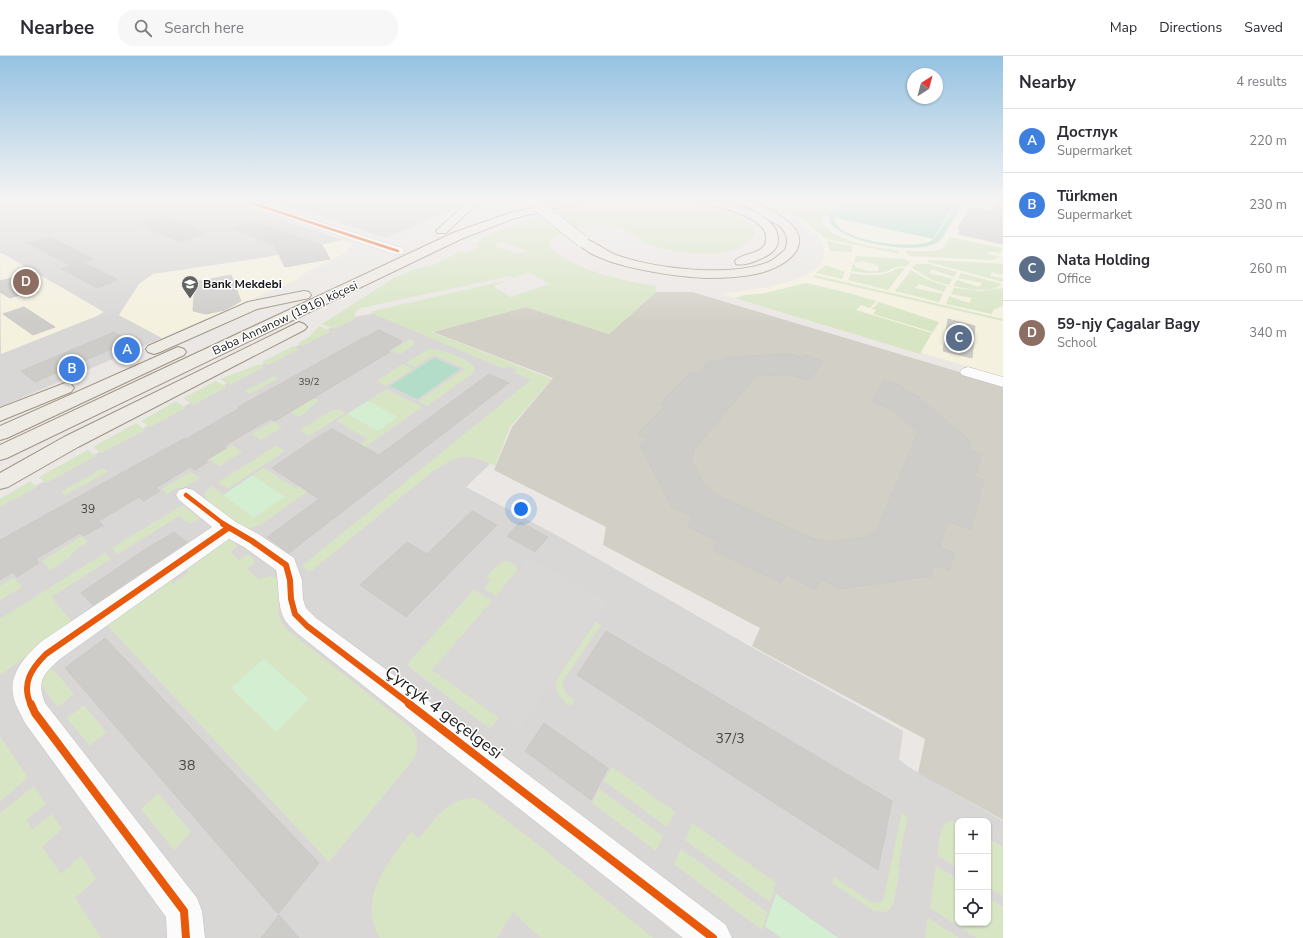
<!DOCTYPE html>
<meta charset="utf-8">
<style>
body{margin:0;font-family:"Nunito Sans",sans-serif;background:#f7f7f7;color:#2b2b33}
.controls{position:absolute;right:12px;bottom:12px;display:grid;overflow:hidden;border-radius:8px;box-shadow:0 1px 3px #0004}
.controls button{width:36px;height:36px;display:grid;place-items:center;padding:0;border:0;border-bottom:1px solid #e1e1e2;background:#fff;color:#2b2b33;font:20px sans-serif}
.compass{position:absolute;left:907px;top:12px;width:36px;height:36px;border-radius:50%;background:#fff;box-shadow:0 1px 3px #0004;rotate:36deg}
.you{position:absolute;left:521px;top:453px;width:14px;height:14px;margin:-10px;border:3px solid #fff;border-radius:50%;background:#1a73e8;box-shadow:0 0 0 6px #1a73e833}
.badge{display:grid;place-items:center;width:26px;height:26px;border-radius:50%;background:#636261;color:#fff;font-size:13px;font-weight:700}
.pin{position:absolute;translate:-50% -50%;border:2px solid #fff;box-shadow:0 1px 4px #0006}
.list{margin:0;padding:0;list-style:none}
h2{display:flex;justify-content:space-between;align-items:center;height:52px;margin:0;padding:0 16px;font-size:17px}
h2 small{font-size:13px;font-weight:400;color:#7c7c81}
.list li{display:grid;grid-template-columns:26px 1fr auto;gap:12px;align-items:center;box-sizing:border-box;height:64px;padding:0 16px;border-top:1px solid #e1e1e2}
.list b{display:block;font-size:15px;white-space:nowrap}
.list p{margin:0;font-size:13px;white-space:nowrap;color:#7c7c81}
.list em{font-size:13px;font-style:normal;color:#7c7c81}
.icon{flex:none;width:22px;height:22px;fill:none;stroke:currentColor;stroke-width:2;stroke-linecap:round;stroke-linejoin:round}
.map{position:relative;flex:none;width:1003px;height:882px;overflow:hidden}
header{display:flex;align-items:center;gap:24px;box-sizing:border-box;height:56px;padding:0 20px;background:#fff;border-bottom:1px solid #e1e1e2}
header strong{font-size:19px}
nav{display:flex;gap:22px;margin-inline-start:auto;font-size:14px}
.search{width:280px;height:36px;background:#f7f7f7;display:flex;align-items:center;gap:10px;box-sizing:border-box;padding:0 14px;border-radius:16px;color:#7c7c81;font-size:15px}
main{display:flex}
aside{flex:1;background:#fff}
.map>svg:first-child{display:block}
.residential{fill:#d9d7d5;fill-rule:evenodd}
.education{fill:#f4f1df}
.construction{fill:#d2d0c6}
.grass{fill:#d8e5c5;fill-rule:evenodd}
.park{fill:#d3eed1}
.pitch{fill:#b3ddc8}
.parking{fill:#dad8d7}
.building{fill:#ceccc9;stroke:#cdc9c5}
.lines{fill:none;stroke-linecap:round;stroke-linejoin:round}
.street-casing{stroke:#c1bfbe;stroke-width:1}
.primary-casing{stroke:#9e9383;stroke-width:2}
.street{fill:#fcfbfb;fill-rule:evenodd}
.primary{fill:#eeeae4;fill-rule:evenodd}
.secondary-bridge-casing{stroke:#91917e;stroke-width:13;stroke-linecap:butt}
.secondary-bridge{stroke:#f2f1e9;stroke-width:12}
.cycleway-far3-casing{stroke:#fff;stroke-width:4}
.cycleway-far2-casing{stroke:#fff;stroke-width:7}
.cycleway-far1-casing{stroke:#fff;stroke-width:8}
.cycleway-casing{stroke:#fff;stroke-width:10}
.cycleway-far3{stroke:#e8590c;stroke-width:2.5}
.cycleway-far2{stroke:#e8590c;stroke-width:4.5}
.cycleway-far1{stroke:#e8590c;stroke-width:6}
.cycleway{stroke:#e8590c;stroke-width:8}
.labels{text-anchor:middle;stroke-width:3;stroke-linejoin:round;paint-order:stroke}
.far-number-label{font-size:10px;fill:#484746}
.far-poi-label{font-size:12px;font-weight:bold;fill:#1b1b1b;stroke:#fff;text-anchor:start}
.far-street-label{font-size:12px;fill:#1b1b1b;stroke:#fff}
.number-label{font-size:12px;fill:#484746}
.near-number-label{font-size:14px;fill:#484746}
.near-street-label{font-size:17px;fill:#1b1b1b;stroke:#fff}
</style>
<header>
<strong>Nearbee</strong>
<div class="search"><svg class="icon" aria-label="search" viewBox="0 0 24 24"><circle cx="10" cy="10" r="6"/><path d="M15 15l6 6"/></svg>Search here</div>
<nav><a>Map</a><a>Directions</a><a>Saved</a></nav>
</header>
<main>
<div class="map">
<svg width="1003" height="882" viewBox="0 0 1003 882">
<rect width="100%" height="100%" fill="#eae7e4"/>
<!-- residential -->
<path class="residential" d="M0 144H225L343 184 268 201 119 259 162 282 0 351Z
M269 144H461L453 154 386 182Z
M381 256 542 323 503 366 489 409 466 431 558 480 748 589 903 675 899 703 907 710 1003 765V882H0V449L349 262ZM958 765H988V867H958Z"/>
<!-- education -->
<path class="education" d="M762 144H1003V321L722 238 768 231 791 225 808 218 820 209 823 204 824 199 823 189 816 179 798 164Z
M343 184 353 189 347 192 350 195 306 216 296 224 162 282 119 259 139 228 153 218 268 201Z
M0 197H2L104 256 97 260 1 298Z"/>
<!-- construction -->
<path class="construction" d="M656 236H692L1003 329V764L918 717 925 683 752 590 760 572 603 489 606 471 494 414 512 371 553 322 433 276 526 251 609 278Z"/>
<!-- grass -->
<path class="grass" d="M484 144H523L471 158Z
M614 144C656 144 702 139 740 161 747 165 755 169 754 178 741 207 675 198 651 189 637 184 627 172 613 169 596 165 578 170 562 176V177L550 183 549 190C569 213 626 226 656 230V236L609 278 526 251 432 276 552 323 510 371 495 410C465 396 461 398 433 415L310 516 302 510 531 324 514 316 517 314 508 310 505 313 371 257 373 255 509 224 493 230 510 241 550 228 528 216 514 222 510 220 361 252 355 256V263L334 273 322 268 394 222 414 213 431 210 460 196 466 197 479 191 475 188 479 186 481 182C523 164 569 151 614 144ZM501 185 525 194 526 195 518 198 497 191 494 188Z
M750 144H761L786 157 777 158Z
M765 144H839L822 163C824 184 881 193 898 194L900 198 826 183 803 164Z
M950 181 1002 192 1003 193 999 197 989 195 988 198 1000 201 992 204 909 200 905 195C916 195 933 197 942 192 946 190 947 184 950 181Z
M827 185 853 190 851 196 830 195Z
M856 200 904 203 910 206 906 211C895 209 893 214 884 216 873 218 862 217 851 215L853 208 856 209 855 211 869 215H878L879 211 872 207 862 205 854 207Z
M928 204 1003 208V219L992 216 990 220 1003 222V226L929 206Z
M916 208H928L957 216 954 221 932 213 929 217 953 223 949 229 932 224 912 212Z
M826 209 845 216 842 223 816 217Z
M897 212H905L888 234 848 224 851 217C865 219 885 222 897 212Z
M911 214 926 223 947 230 944 236 919 228 915 232 943 238 939 246 895 235Z
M961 217 1002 228C991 238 967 233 953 230L957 224 979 231 982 227 958 222Z
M814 219 1003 263V265L813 221Z
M806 227 845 236 876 245 870 252 861 249 856 254 932 277 920 298 735 242 745 239 766 237Z
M954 232 981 235 1003 232V250L993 254 992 258 946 248 949 240 969 247 972 242 951 238Z
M879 246 939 266 933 276 873 258 876 254 872 253Z
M319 270 331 275 303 290 298 287 309 281Z
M410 283 415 286V288L400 298 392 294Z
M293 290 299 293 267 309 262 306Z
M429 293C439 292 473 304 475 313L472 318 427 350 418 345 465 313 434 299 415 311 406 307Z
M259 308 264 311 230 329 220 323Z
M403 308 413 313 386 330 377 325Z
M274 320 279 322 250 338 245 335Z
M216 325 227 331 193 349 183 342Z
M386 333 422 351 321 422 316 419 368 383 337 365 347 358 378 375 398 361 368 345Z
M314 342 319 345C311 349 307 356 299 361L290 356Z
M176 345 186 352 150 371 141 365Z
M333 354H340L345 357 309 380 300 374Z
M273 366 282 371 261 384 251 378Z
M136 367 145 374 101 397 93 391Z
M233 389 242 396 219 410 209 403Z
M276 390 285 395 227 433 218 426Z
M88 394 96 400 46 427 39 421Z
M103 412 108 416 65 439 61 436Z
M264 412 296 433 313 421 321 426 260 469 250 472H243L205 443V436L211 430 254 462 285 441 253 419Z
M191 416 200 422 185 431 175 433 167 438 162 433Z
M30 425 37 431 0 451V443Z
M184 450 199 462 190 468 179 460 118 498 112 492 179 451Z
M82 480 88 486 76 493 69 502 50 514 42 505Z
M225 484H230L238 490 230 496 239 504 248 498 254 503V507L247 513 259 523 271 520 278 523C282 542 272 555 286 573L410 671C419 683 419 691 413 704L329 806 104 566 166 522 173 528 189 516 183 511Z
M105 497 111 503 51 541 74 568 0 619V563Z
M507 505 516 510 517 514 496 540 484 533 491 524 486 521C493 514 498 506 507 505Z
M14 521 22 531 0 544V530Z
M474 534 492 545 432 614 499 662 490 673 408 610 410 605Z
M596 566 601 569 562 626 565 637 575 645 571 650C561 643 554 637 556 624Z
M48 608 74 638 58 651 39 627Z
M84 649 106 676 90 690 67 662Z
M0 680 28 722 0 745Z
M612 711 675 756 667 771 604 725Z
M34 730 46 748 26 764 32 774 52 758 62 773 42 791 61 818 81 800 96 823 75 842 101 882H0V757Z
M599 733 663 780 656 795 592 747Z
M158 737 191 776 174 794 141 753Z
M475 742 481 745 531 783 653 882H541L513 856 497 882H380C356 845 389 804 411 776L419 783C435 763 447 742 475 742Z
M902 757 907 761 898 811 900 812 894 845 890 853 885 856 874 855 832 827 834 821 869 845 875 847 883 845Z
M950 765 958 766V812L938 800C939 788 938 770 950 765Z
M692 767 776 827 770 846 685 784Z
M988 782 1003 791V840L988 831Z
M681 793 767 856 762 874 674 808Z
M936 810 958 823V867H988V842L1003 851V882H977L930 852Z
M928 862 959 882H925Z"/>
<!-- park -->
<path class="park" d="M368 345 398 361 378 375 347 358Z
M253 419 285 441 254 462 223 439Z
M264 603 309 643 276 676 231 632Z
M776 838 838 882H781L765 870Z"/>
<!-- pitch -->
<path class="pitch" d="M843 144H853L835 163C836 186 915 194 931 185 938 181 953 152 958 144H964C960 152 945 181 938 186 919 200 840 187 829 165L830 160 827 159Z
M854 144H957L933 183 836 162Z
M434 302 460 313 417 343 390 330Z"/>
<!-- parking -->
<path class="parking" d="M529 502 607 546 518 675 433 613Z"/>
<!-- building -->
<path class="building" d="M998 144H1003V188L958 178 961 174 958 172 970 151 992 155Z
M164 160 206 177 180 186 138 168Z
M252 165 322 189 330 203 285 211 274 189 231 172Z
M50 181 93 203 83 206 118 224 97 232 61 213 77 208 71 210 28 187Z
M231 219 241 245 225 254 206 258 193 255 195 226Z
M11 222 33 235 10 242 0 236V225Z
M24 251 55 271 33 279 3 258Z
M948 263 975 270 972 302 943 295Z
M379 274 402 285 399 287H401L387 295 390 296 275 365 270 363 229 387 224 391 226 392 205 405 208 406 195 414 190 411 156 432 160 435 144 445 139 441 99 465 103 469 84 480 80 477 36 503 39 507 17 521 13 516 0 524V484L185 382 186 383 240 352 238 351 365 281H366Z
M114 276 130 285 35 326 21 315Z
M791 298 802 302 804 299 823 305 809 324 791 319 756 320 694 394 692 404 704 429 715 438 812 482 830 486 867 481 877 473 918 376 891 353 872 345 884 324 904 331 903 334 916 339 971 386 969 394 982 398 975 421 984 424 971 474 948 465 940 491 954 497 949 515 935 509 932 520 840 533 821 523 816 534 786 518 781 527 713 494 718 486 687 470 693 462 672 451 640 389 647 382 638 378 665 350 660 348 691 316 697 318 711 303 720 306 725 301Z
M489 318 509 327 289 497 267 481 319 443 272 412 316 382 332 373 379 399Z
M472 455 497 469 406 561 360 529 407 486 427 498Z
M520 466 548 481 535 496 507 480Z
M174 476 187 486 93 549 81 537 144 494Z
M606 575 892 745 878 814 577 619Z
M105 582 319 807 278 858 65 612Z
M544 667 608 712 591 744 525 695Z
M279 859 299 882H261Z"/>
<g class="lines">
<!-- street casing -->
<g class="street-casing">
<path id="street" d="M237 144H251L402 192 404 195 402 198H394L238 146Z
M968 311 1003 321V331L962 319 960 316 962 313Z
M186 432 193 434 236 466 260 479 294 502 302 524 303 543 306 552 316 562 493 692 726 869 732 882H683L298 578C294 574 290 571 287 567 276 552 280 531 276 514L244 491 229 483 60 603C44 618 36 624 45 647L197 842 202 855 205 882H167L166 861 25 667C21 658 14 648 13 638 9 617 27 598 42 585L212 471 179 444 176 439 179 434Z"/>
</g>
<!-- primary casing -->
<g class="primary-casing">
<path id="primary" d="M470 144H481L446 177H438L436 175 438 173Z
M564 144H581L580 146 515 162 461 183 7 402 0 404V389L453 177 507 158Z
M700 144C721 142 779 156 778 184 778 194 768 200 760 203 753 206 744 210 736 208L735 205C740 198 757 199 764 190 766 187 766 184 766 181 767 161 716 150 701 146Z
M736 144C752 143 770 153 783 162 820 187 786 212 756 218 741 221 724 222 708 222 678 221 594 211 576 185L578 182C587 180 606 195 616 199 655 213 733 222 771 205 776 202 781 197 785 194 789 185 787 178 781 171Z
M304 235 309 236 311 239 309 242 257 253 160 296 154 298 148 296 146 293 148 290 248 246Z
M299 266 304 268 307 271 304 274 78 391 8 431 0 433V417L64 381Z
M178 291 184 293 186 296 184 299 7 382 0 384V370Z
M65 327 71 328 74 332 71 336 0 365V352Z"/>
</g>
<!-- street -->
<use href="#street" class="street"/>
<!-- primary -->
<use href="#primary" class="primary"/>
<!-- secondary-bridge casing -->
<g class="secondary-bridge-casing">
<path id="secondary-bridge" d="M531 144 582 185"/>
</g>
<!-- secondary-bridge -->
<use href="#secondary-bridge" class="secondary-bridge"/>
<!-- cycleway-far3 casing -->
<g class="cycleway-far3-casing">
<path id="cycleway-far3" d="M242 144 398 195"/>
</g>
<!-- cycleway-far2 casing -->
<g class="cycleway-far2-casing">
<path id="cycleway-far2" d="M186 439 225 469"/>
</g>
<!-- cycleway-far1 casing -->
<g class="cycleway-far1-casing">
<path id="cycleway-far1" d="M223 468 252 485 286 509 290 524 291 543 295 558 307 570 411 649
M31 649C21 628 31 613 46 598L228 472"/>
</g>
<!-- cycleway casing -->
<g class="cycleway-casing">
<path id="cycleway" d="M31 648 35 657 184 855 186 882
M409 648 713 882"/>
</g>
<!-- cycleway-far3 -->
<use href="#cycleway-far3" class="cycleway-far3"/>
<!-- cycleway-far2 -->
<use href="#cycleway-far2" class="cycleway-far2"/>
<!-- cycleway-far1 -->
<use href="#cycleway-far1" class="cycleway-far1"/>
<!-- cycleway -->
<use href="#cycleway" class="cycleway"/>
</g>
<!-- sky -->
<linearGradient id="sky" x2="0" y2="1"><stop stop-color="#95c2e2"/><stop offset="0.54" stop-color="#f6f4f3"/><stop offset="1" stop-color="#f6f4f3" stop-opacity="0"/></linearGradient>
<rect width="1003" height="267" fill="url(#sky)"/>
<!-- icons -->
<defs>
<g id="school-pin" transform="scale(0.9)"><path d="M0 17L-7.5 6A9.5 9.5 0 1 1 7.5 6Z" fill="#636261" stroke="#fff"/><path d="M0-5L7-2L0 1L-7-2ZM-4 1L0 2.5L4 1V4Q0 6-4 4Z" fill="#fff"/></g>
</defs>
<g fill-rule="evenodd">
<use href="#school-pin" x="190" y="228"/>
</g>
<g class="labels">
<!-- far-number labels -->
<g class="far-number-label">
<text x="309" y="329">39/2</text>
</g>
<!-- far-poi labels -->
<g class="far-poi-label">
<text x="203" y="232">Bank Mekdebi</text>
</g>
<!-- far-street labels -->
<g class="far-street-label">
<text transform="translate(285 262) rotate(-25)" y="4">Baba Annanow (1916) köçesi</text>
</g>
<!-- number labels -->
<g class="number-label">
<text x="88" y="457">39</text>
</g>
<!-- near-number labels -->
<g class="near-number-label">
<text x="730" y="687">37/3</text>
<text x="187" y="714">38</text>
</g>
<!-- near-street labels -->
<g class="near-street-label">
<text transform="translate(444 656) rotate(37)" y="6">Çyrçyk 4 geçelgesi</text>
</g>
</g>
</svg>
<div class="controls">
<button>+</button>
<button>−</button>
<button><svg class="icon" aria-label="locate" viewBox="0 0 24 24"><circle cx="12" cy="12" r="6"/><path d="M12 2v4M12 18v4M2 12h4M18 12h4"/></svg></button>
</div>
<svg class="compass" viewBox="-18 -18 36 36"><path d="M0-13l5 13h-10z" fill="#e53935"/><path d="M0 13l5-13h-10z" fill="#7c7c81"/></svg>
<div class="you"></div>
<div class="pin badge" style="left:127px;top:294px;background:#3f7fe0">A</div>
<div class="pin badge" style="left:72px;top:313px;background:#3f7fe0">B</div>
<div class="pin badge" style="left:959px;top:282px;background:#5c6f8a">C</div>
<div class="pin badge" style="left:26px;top:226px;background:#8d6e63">D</div>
</div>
<aside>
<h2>Nearby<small>4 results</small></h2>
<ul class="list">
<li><span class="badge" style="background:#3f7fe0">A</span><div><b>Достлук</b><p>Supermarket</p></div><em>220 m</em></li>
<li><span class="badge" style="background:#3f7fe0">B</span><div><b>Türkmen</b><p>Supermarket</p></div><em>230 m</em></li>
<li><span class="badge" style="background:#5c6f8a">C</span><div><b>Nata Holding</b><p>Office</p></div><em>260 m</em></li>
<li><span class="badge" style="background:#8d6e63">D</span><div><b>59-njy Çagalar Bagy</b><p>School</p></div><em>340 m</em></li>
</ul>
</aside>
</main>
